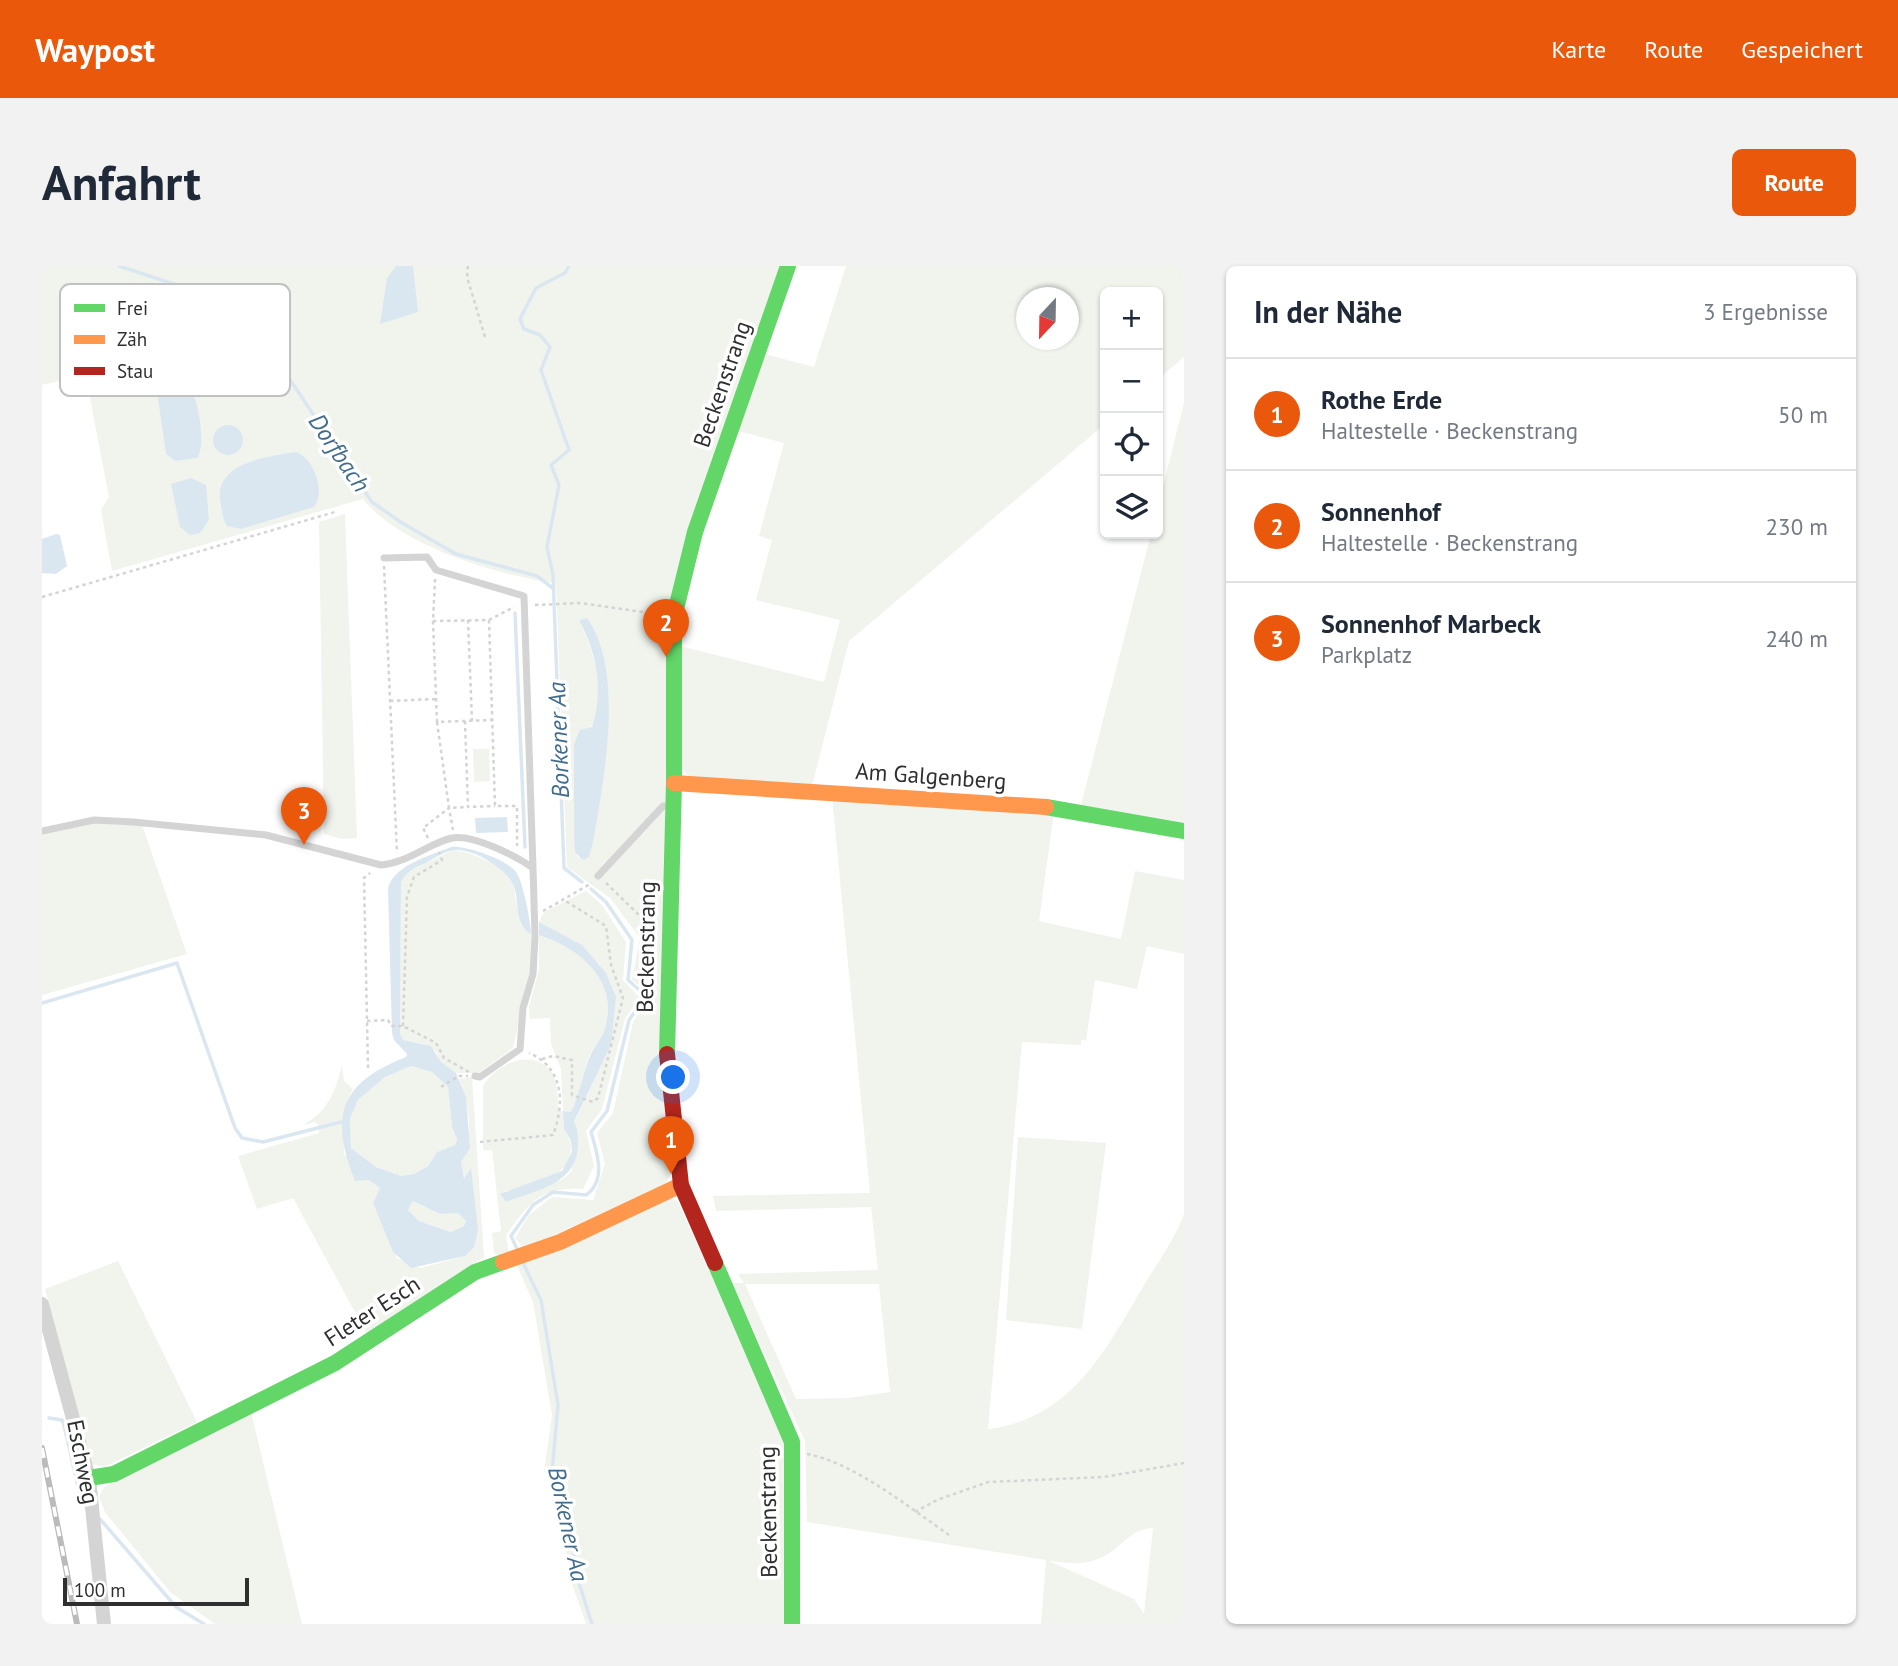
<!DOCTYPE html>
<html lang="de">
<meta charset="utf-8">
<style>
body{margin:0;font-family:"PT Sans",sans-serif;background:#f2f2f3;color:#1f2937}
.controls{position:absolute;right:21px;top:21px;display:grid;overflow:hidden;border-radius:10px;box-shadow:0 2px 5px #0004}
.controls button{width:63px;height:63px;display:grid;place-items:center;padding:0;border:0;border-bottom:2px solid #e0e1e3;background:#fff;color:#1f2937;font:35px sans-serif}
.compass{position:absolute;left:974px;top:21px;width:63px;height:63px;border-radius:50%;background:#fff;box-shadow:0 2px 5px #0004;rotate:202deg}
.scale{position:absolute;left:21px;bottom:18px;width:186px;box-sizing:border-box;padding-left:7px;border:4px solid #2f2f2f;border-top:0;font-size:19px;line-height:24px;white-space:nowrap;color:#2f2f2f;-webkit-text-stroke:5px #fff;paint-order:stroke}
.you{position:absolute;left:632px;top:812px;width:24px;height:24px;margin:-18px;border:5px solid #fff;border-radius:50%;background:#1a73e8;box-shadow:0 0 0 10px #1a73e833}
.badge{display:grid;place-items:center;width:46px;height:46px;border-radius:50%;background:#ea580c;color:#fff;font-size:23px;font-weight:700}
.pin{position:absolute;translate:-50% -58px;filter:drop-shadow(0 2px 4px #0008)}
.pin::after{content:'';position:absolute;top:37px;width:24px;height:21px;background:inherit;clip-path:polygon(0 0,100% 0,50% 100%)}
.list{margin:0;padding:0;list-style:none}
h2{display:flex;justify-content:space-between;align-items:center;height:91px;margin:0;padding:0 28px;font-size:30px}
h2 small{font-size:23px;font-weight:400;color:#747a83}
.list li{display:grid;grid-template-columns:46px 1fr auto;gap:21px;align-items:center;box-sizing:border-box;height:112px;padding:0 28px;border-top:2px solid #e0e1e3}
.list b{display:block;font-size:26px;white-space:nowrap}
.list p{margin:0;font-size:23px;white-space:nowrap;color:#747a83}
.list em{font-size:23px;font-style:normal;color:#747a83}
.icon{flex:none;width:38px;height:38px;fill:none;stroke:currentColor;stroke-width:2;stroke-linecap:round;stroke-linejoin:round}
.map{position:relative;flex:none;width:1142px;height:1358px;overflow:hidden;border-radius:10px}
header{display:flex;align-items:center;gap:42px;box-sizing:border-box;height:98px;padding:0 35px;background:#ea580c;color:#fff}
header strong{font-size:33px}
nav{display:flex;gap:38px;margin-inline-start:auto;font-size:24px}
.intro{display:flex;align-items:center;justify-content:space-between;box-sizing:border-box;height:168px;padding:0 42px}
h1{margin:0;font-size:49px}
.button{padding:18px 32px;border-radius:10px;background:#ea580c;color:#fff;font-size:24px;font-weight:700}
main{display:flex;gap:42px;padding:0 42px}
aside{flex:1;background:#fff;border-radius:10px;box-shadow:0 2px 5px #0004}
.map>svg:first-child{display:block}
.green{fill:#f0f4ed;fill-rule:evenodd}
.water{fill:#dbe7f0;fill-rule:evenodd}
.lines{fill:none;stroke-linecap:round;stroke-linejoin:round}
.stream{stroke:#dbe7f0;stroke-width:3.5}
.path{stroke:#d4d4d4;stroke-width:2.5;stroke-dasharray:3.5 3.5;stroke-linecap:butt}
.lane{stroke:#d4d4d4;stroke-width:7}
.street{stroke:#d4d4d4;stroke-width:14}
.fast{stroke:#63d668;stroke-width:16}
.slow{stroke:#ff974d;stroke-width:16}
.jam{stroke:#b3261e;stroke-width:16}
.rail-casing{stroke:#bbb;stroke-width:6}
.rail{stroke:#fff;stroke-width:3.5;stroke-dasharray:10;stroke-linecap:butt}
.labels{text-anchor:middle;stroke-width:7;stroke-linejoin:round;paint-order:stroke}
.street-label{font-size:23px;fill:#2f2f2f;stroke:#fff}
.water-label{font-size:24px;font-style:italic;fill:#416c8d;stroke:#fff}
.key{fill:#fff;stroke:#c1c1c1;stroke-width:2}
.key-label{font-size:19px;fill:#2f2f2f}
</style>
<header>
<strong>Waypost</strong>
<nav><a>Karte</a><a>Route</a><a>Gespeichert</a></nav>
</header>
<div class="intro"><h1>Anfahrt</h1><a class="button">Route</a></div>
<main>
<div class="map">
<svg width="1142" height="1358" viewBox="0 0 1142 1358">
<rect width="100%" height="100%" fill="#fff"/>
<!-- green -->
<path class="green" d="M0 0H739L626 358 632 903 623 918 482 983 473 972 487 949 510 931 551 934 563 898 555 867 571 847 591 756 609 729 590 714 598 672 568 632 525 601 514 317C458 310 358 280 321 233L70 305 59 244 67 231 45 116 153 90 171 57 153 50 143 85 0 119ZM545 352 562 394 566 436 552 572 536 592 532 573V478C537 473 544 468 548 462 569 435 550 381 537 354Z
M804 0H1142V91L1116 113V26H1063V158L807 375 770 520 647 511 636 498 634 379 782 416 798 354 714 334 730 274 717 270 742 177 696 165 722 88 772 101ZM985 32H1027V74H985Z
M1142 137V558L1039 539 1109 268H1116V240Z
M303 248 315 572 300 573 282 568 277 256Z
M431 483H447L448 515 432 516Z
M790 531 1012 546 997 655 1001 656 1079 673 1093 605 1142 614V688L1105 680 1095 723 1053 714 1044 774H1039V779L980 776 946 1163C1028 1154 1065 1083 1102 1019 1116 996 1133 973 1142 948V1358H999L1004 1294 765 1256 763 1175 690 1017H702L696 1008 836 1004 829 941 674 945 671 930 828 927ZM703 1018H837L848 1126 807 1132 754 1133ZM1111 1262 1102 1348 1092 1333 1007 1295C1023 1296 1042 1300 1058 1292 1080 1283 1086 1263 1111 1262Z
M61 556 100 559 145 688 0 729V567Z
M411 584 426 587 453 598 471 617 478 658 489 668 488 707 471 782 437 807H414L398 796 394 785 381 778 361 774 358 768 359 616 365 606Z
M544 625 560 639 584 676 581 714 598 732 583 753 560 843 544 865 552 900 541 923C498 920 488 936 464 969L467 987 456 989 452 987 450 967 459 965 450 884H441V820C454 798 491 780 510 807 516 817 516 833 516 845H521L519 803 509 778 508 752 488 753 487 741 497 703V669C538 683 577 714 563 762 560 773 552 780 547 790 540 809 538 828 529 846L522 845C522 850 521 857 522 862 524 870 530 874 529 883 529 911 486 924 463 925L464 936 521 913 530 905 532 857 569 779 568 716C552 685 526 672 497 656L502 646Z
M300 799 302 815 311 823 306 832 302 888 338 922 331 937 355 992 379 1002 423 990 428 904 422 914 419 896C433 873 427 838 417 813L430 811 442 991 327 1072 251 932 215 943 196 890 277 867V859L273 856 261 859C286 845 293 827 300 799Z
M369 800 390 806 406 821 410 861 415 873 413 879 395 886 386 900 372 908 359 910 334 901 309 882 308 853 316 834 343 811Z
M976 871 1064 877 1040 1063 964 1054Z
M625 929 636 936 745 1175 744 1358H544L530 1318 513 1225 502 1205 510 1149 491 1036 475 1000Z
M371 935 398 948 416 947 424 955 422 960 410 966 377 955 366 944Z
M76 995 155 1156 62 1201 50 1198 3 1023Z
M209 1146 260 1358H173L128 1326 63 1246 57 1231 62 1221Z"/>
<!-- water -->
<path class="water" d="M354 0H371L376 46 338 58 345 12Z
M130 114 145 116C156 129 165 179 155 192L133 195 124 188 115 126 121 116Z
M171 174a15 15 0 1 1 30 0a15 15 0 1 1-30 0Z
M254 186C272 192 284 226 272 241L199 263 185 260C181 254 180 247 179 239 169 197 223 191 254 186Z
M149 212 164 219 167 254 158 267 148 269 138 261 129 218Z
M14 268 18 269 25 300 14 308 0 307V273Z
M545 352C583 405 562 511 552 572L547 591 541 594 533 586 532 573V478L538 464 550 461C562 424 555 388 537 354Z
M465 551 466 566 434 567 433 552Z
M409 581C423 579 466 594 474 606 481 615 489 657 489 668 469 657 480 631 469 615 459 600 432 583 413 584 403 585 392 592 384 597 372 602 365 605 359 616L358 768 361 774 389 780 399 796 414 807 424 831 428 882 419 896 422 913 429 902 436 964 432 981 423 990 369 1002 351 986 331 937 338 922 327 914 313 915C287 849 298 817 364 791L365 788 352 774 350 767 346 622C353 598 388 590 409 581ZM369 800 390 806 406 821 410 861 415 873 413 879 395 886 386 900 372 908 359 910 334 901 309 882 308 853 316 834 343 811ZM371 935 398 948 416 947 424 955 422 960 409 966 377 955 366 944Z
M497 656 540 679 564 707 574 731 569 779 532 856C536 864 536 869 536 878 536 918 495 924 464 936L458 928 520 905 530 886 529 875 522 863 521 845 529 846C538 828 540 808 548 790 552 780 560 773 563 762 577 714 538 683 497 669Z"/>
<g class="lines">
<!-- stream -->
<path class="stream" d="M77 0 144 22 154 44 220 72 330 236 360 257 414 288 495 310 512 323
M527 0 523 7 494 22 478 53 482 63 498 69 508 81 499 104 527 184 509 199 517 219 505 281 511 309 522 602 540 616
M473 347 483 581
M0 737 135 697 193 862 200 872 221 876 299 856
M475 983 469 970 491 939 511 926 544 929C565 914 555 887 549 866L565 845 587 754 604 730 586 714 590 674 564 636 549 623
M481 997 499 1034 516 1139 510 1206 521 1224 537 1317 550 1358
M7 1152 20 1154 22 1159 39 1234
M58 1253 134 1341 162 1358"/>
<!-- path -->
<path class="path" d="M426 0 425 11 443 71
M342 300 355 587
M393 313 391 355 447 354 472 341
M0 331 293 246
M493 339 538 337 615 348
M426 354 430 455
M447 354 453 540H475V580
M391 355 395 456 451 454
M348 435 393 433
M423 455 426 541 453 540
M395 456 407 542 426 541
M386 572 381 562 407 542 411 564
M564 617 597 649 604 672
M501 645 550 617
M325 755 346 754 349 760H361L394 777 402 792 427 806
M361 760 365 631 372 611 400 594 397 586
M500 793 511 790 530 794V829L551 836 556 832 581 732 569 699 564 660 522 634
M326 802 322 612 328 607
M399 821 417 810H426
M438 876 511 869C523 837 522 802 487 787
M765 1188C813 1197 869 1243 910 1271
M873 1246 895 1234 946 1216 1062 1211 1142 1197"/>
<!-- lane -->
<path class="lane" d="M0 565 52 554 91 556 224 569 339 599C368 596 387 577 410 572 431 568 474 590 491 602L482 330 394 304 385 291 342 292
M556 610 621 540H630
M433 810 438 811 478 783 481 742 491 708 493 670 491 602"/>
<!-- street -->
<path class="street" d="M0 1038 47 1212 62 1358"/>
<!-- fast -->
<path class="fast" d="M1004 541 1142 565
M625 788 632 517V351L653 266 746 0
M673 997 750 1176V1358
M47 1212 72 1208 293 1097 433 1006 461 996"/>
<!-- slow -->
<path class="slow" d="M632 517 1004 541
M461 996 518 976 639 919"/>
<!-- jam -->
<path class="jam" d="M625 788 639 919 673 997"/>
<!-- rail casing -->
<g class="rail-casing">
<path id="rail" d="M0 1182 35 1358"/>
</g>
<!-- rail -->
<use href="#rail" class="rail"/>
</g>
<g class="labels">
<!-- street labels -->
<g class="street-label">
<text transform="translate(680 118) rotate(-71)" y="8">Beckenstrang</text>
<text transform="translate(889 510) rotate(4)" y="8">Am Galgenberg</text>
<text transform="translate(604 681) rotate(-89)" y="8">Beckenstrang</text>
<text transform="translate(330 1045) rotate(-33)" y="8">Fleter Esch</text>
<text transform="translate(41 1196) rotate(79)" y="8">Eschweg</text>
<text transform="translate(726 1246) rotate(-91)" y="8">Beckenstrang</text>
</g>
<!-- water labels -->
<g class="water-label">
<text transform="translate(297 187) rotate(56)" y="8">Dorfbach</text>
<text transform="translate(517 474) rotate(-92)" y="8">Borkener Aa</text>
<text transform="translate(526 1258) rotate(78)" y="8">Borkener Aa</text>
</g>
</g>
<!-- legend -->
<rect x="18" y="18" width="230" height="112" rx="10" class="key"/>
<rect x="32" y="38" width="31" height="8" fill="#63d668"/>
<rect x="32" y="69" width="31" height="9" fill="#ff974d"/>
<rect x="32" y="101" width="31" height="8" fill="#b3261e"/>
<g class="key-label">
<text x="75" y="49">Frei</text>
<text x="75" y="80">Zäh</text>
<text x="75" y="112">Stau</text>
</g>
</svg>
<div class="controls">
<button>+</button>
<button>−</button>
<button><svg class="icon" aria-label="locate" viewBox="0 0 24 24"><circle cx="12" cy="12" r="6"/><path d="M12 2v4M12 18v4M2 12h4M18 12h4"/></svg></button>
<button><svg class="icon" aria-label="layers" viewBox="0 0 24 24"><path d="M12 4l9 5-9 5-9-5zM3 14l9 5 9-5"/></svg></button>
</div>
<svg class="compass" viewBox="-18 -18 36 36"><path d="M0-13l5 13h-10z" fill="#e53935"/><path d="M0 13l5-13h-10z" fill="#747a83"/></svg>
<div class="scale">100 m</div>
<div class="you"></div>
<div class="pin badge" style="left:629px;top:908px">1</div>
<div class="pin badge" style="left:624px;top:391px">2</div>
<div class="pin badge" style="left:262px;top:579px">3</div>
</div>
<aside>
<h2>In der Nähe<small>3 Ergebnisse</small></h2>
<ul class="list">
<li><span class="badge">1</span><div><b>Rothe Erde</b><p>Haltestelle · Beckenstrang</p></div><em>50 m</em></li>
<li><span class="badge">2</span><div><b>Sonnenhof</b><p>Haltestelle · Beckenstrang</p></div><em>230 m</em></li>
<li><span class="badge">3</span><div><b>Sonnenhof Marbeck</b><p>Parkplatz</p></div><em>240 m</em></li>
</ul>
</aside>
</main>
